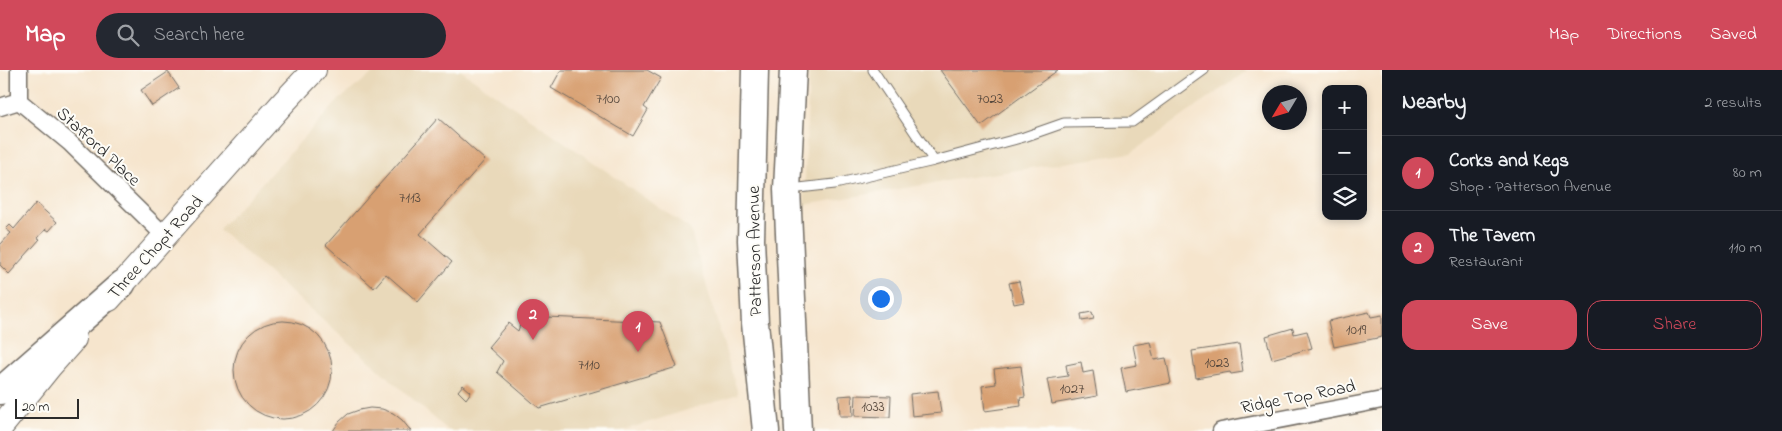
<!DOCTYPE html>
<meta charset="utf-8">
<style>
body{margin:0;font-family:"Indie Flower",sans-serif;background:#242831;color:#f1f3f6}
.controls{position:absolute;right:15px;top:15px;display:grid;overflow:hidden;border-radius:10px;box-shadow:0 2px 8px #0003}
.controls button{width:45px;height:45px;display:grid;place-items:center;padding:0;border:0;border-bottom:1px solid #363941;background:#171b24;color:#f1f3f6;font:25px sans-serif}
.compass{position:absolute;left:1262px;top:15px;width:45px;height:45px;border-radius:50%;background:#171b24;box-shadow:0 2px 8px #0003;rotate:232deg}
.scale{position:absolute;left:15px;bottom:12px;width:64px;box-sizing:border-box;padding-left:5px;border:2px solid #2b2b2b;border-top:0;font-size:14px;line-height:18px;white-space:nowrap;color:#2b2b2b;-webkit-text-stroke:4px #fdfcf7;paint-order:stroke}
.you{position:absolute;left:880px;top:228px;width:18px;height:18px;margin:-12px;border:4px solid #fff;border-radius:50%;background:#1a73e8;box-shadow:0 0 0 8px #1a73e833}
.badge{display:grid;place-items:center;width:32px;height:32px;border-radius:50%;background:#d1495b;color:#fff;font-size:16px;font-weight:700}
.pin{position:absolute;translate:-50% -41px;filter:drop-shadow(0 1px 2px #0008)}
.pin::after{content:'';position:absolute;top:26px;width:18px;height:15px;background:inherit;clip-path:polygon(0 0,100% 0,50% 100%)}
.list{margin:0;padding:0;list-style:none}
h2{display:flex;justify-content:space-between;align-items:center;height:65px;margin:0;padding:0 20px;font-size:21px}
h2 small{font-size:16px;font-weight:400;color:#9ea1a6}
.list li{display:grid;grid-template-columns:32px 1fr auto;gap:15px;align-items:center;box-sizing:border-box;height:75px;padding:0 20px;border-top:1px solid #363941}
.list b{display:block;font-size:19px;white-space:nowrap}
.list p{margin:0;font-size:16px;white-space:nowrap;color:#9ea1a6}
.list em{font-size:16px;font-style:normal;color:#9ea1a6}
.actions{display:flex;gap:10px;padding:15px 20px}
.actions a{flex:1;padding:11px 0;border:1px solid #d1495b;border-radius:15px;text-align:center;font-size:18px;color:#d1495b}
.actions .main{background:#d1495b;color:#fff}
.icon{flex:none;width:28px;height:28px;fill:none;stroke:currentColor;stroke-width:2;stroke-linecap:round;stroke-linejoin:round}
.map{position:relative;flex:none;width:1382px;height:361px;overflow:hidden}
header{display:flex;align-items:center;gap:30px;box-sizing:border-box;height:70px;padding:0 25px;background:#d1495b;color:#fff}
header strong{font-size:24px}
nav{display:flex;gap:28px;margin-inline-start:auto;font-size:18px}
.search{width:350px;height:45px;background:#242831;display:flex;align-items:center;gap:12px;box-sizing:border-box;padding:0 18px;border-radius:28px;color:#9ea1a6;font-size:19px}
main{display:flex}
aside{flex:1;background:#171b24}
.map>svg:first-child{display:block}
.built{fill:#e9d9ba}
.building{fill:#d8a072}
.lines{fill:none;stroke-linecap:round;stroke-linejoin:round}
.lane-casing{stroke:#726c64;stroke-width:11}
.street-casing{stroke:#726c64;stroke-width:19}
.secondary-casing{stroke:#726c64;stroke-width:26}
.primary-casing{stroke:#726c64;stroke-width:29}
.lane{stroke:#fff;stroke-width:9}
.street{stroke:#fff;stroke-width:16}
.secondary{stroke:#fff;stroke-width:24}
.primary{stroke:#fff;stroke-width:26}
.labels{text-anchor:middle;stroke-width:4;stroke-linejoin:round;paint-order:stroke}
.number-label{font-size:15px;fill:#56483d}
.street-label{font-size:18px;fill:#2b2b2b;stroke:#fdfcf7}
</style>
<header>
<strong>Map</strong>
<div class="search"><svg class="icon" aria-label="search" viewBox="0 0 24 24"><circle cx="10" cy="10" r="6"/><path d="M15 15l6 6"/></svg>Search here</div>
<nav><a>Map</a><a>Directions</a><a>Saved</a></nav>
</header>
<main>
<div class="map">
<svg width="1382" height="361" viewBox="0 0 1382 361">
<rect width="100%" height="100%" fill="#fdfcf7"/>
<filter id="ink" filterUnits="userSpaceOnUse"><feTurbulence type="fractalNoise" baseFrequency=".02" numOctaves="2"/><feDisplacementMap in="SourceGraphic" scale="10" xChannelSelector="R" yChannelSelector="G"/><feConvolveMatrix kernelMatrix="1 2 1 2 8 2 1 2 1" color-interpolation-filters="sRGB"/></filter>
<filter id="wash" filterUnits="userSpaceOnUse"><feTurbulence type="fractalNoise" baseFrequency=".0096" numOctaves="4" result="noise"/><feDisplacementMap in="SourceGraphic" scale="20" xChannelSelector="R" yChannelSelector="G"/><feGaussianBlur stdDeviation="1.12" result="paint"/><feColorMatrix in="noise" values="0 0 0 0 0 0 0 0 0 0 0 0 0 0 0 0 0 1.4 0 .05"/><feComposite in="paint" operator="in"/></filter>
<g filter="url(#wash)">
<rect width="100%" height="100%" fill="#f6e5cd"/>
<!-- built -->
<path class="built" d="M377 0H460L690 159 738 324 621 361H449L219 159 339 30Z
M809 0H1248L1131 83 964 108 804 135Z"/>
<g id="blocks">
<!-- building -->
<path class="building" d="M561 0H647L661 8 644 37 648 40 633 66 551 18Z
M940 0H1058L981 56Z
M168 2 179 18 152 36 141 20Z
M438 48 485 90 420 164 452 192 418 232 386 204 374 218 326 175Z
M36 133 57 152 49 161 46 159 38 168 40 169 9 204 0 195V175L11 163 6 159 10 155 14 159Z
M1019 211 1024 232 1014 234 1009 213Z
M1092 242 1094 249 1082 251 1081 244Z
M1369 242 1371 247 1382 245V267L1334 277 1328 251Z
M523 246 660 252 677 297 539 338 497 302 503 291 488 277 508 253 518 261Z
M234 300a49 49 0 1 1 98 0a49 49 0 1 1-98 0Z
M1293 258 1294 264 1307 261 1312 278 1272 289 1266 266Z
M1150 272 1154 290 1166 288 1171 313 1126 322 1121 298 1137 295 1133 275Z
M1239 274 1243 302 1231 304 1230 302 1196 308 1192 281Z
M1081 292 1083 303 1093 301 1097 326 1052 334 1047 309 1068 306 1066 295Z
M1021 296 1025 327 1020 328 1021 336 985 341 982 316 996 314 994 299Z
M463 315 471 322 466 329 458 321Z
M938 321 941 343 912 346 910 324Z
M852 325 853 346H840L839 326Z
M856 325 891 326 890 347 855 346Z
M370 338 382 339 393 343 402 350 411 361H333L339 352 348 344 359 340Z"/>
</g>
</g>
<g filter="url(#ink)">
<use href="#blocks" fill-opacity="0" stroke="#726c64" stroke-width="1"/>
<g class="lines">
<!-- lane casing -->
<g class="lane-casing">
<path id="lane" d="M873 0 934 91
M790 119 835 114 934 91 1024 67 1064 53 1132 52 1204 0"/>
</g>
<!-- street casing -->
<g class="street-casing">
<path id="street" d="M19 0V31
M0 37 19 31 70 73 165 166
M1221 361 1382 330"/>
</g>
<!-- secondary casing -->
<g class="secondary-casing">
<path id="secondary" d="M109 229 283 33 314 0
M0 358 50 296 74 269"/>
</g>
<!-- primary casing -->
<g class="primary-casing">
<path id="primary" d="M755 0 751 170 755 253 766 361
M793 0 787 119 798 361
M0 321 122 214"/>
</g>
<!-- lane -->
<use href="#lane" class="lane"/>
<!-- street -->
<use href="#street" class="street"/>
<!-- secondary -->
<use href="#secondary" class="secondary"/>
<!-- primary -->
<use href="#primary" class="primary"/>
</g>
</g>
<g class="labels">
<!-- number labels -->
<g class="number-label">
<text x="608" y="33">7100</text>
<text x="990" y="33">7023</text>
<text x="410" y="132">7113</text>
<text x="1356" y="264">1019</text>
<text x="1217" y="297">1023</text>
<text x="589" y="299">7110</text>
<text x="1072" y="323">1027</text>
<text x="873" y="341">1033</text>
</g>
<!-- street labels -->
<g class="street-label">
<text transform="translate(99 76) rotate(43)" y="6">Stafford Place</text>
<text transform="translate(155 177) rotate(-48)" y="6">Three Chopt Road</text>
<text transform="translate(754 181) rotate(-91)" y="6">Patterson Avenue</text>
<text transform="translate(1298 326) rotate(-11)" y="6">Ridge Top Road</text>
</g>
</g>
</svg>
<div class="controls">
<button>+</button>
<button>−</button>
<button><svg class="icon" aria-label="layers" viewBox="0 0 24 24"><path d="M12 4l9 5-9 5-9-5zM3 14l9 5 9-5"/></svg></button>
</div>
<svg class="compass" viewBox="-18 -18 36 36"><path d="M0-13l5 13h-10z" fill="#e53935"/><path d="M0 13l5-13h-10z" fill="#9ea1a6"/></svg>
<div class="scale">20 m</div>
<div class="you"></div>
<div class="pin badge" style="left:638px;top:282px">1</div>
<div class="pin badge" style="left:533px;top:270px">2</div>
</div>
<aside>
<h2>Nearby<small>2 results</small></h2>
<ul class="list">
<li><span class="badge">1</span><div><b>Corks and Kegs</b><p>Shop · Patterson Avenue</p></div><em>80 m</em></li>
<li><span class="badge">2</span><div><b>The Tavern</b><p>Restaurant</p></div><em>110 m</em></li>
</ul>
<div class="actions"><a class="main">Save</a><a>Share</a></div>
</aside>
</main>
